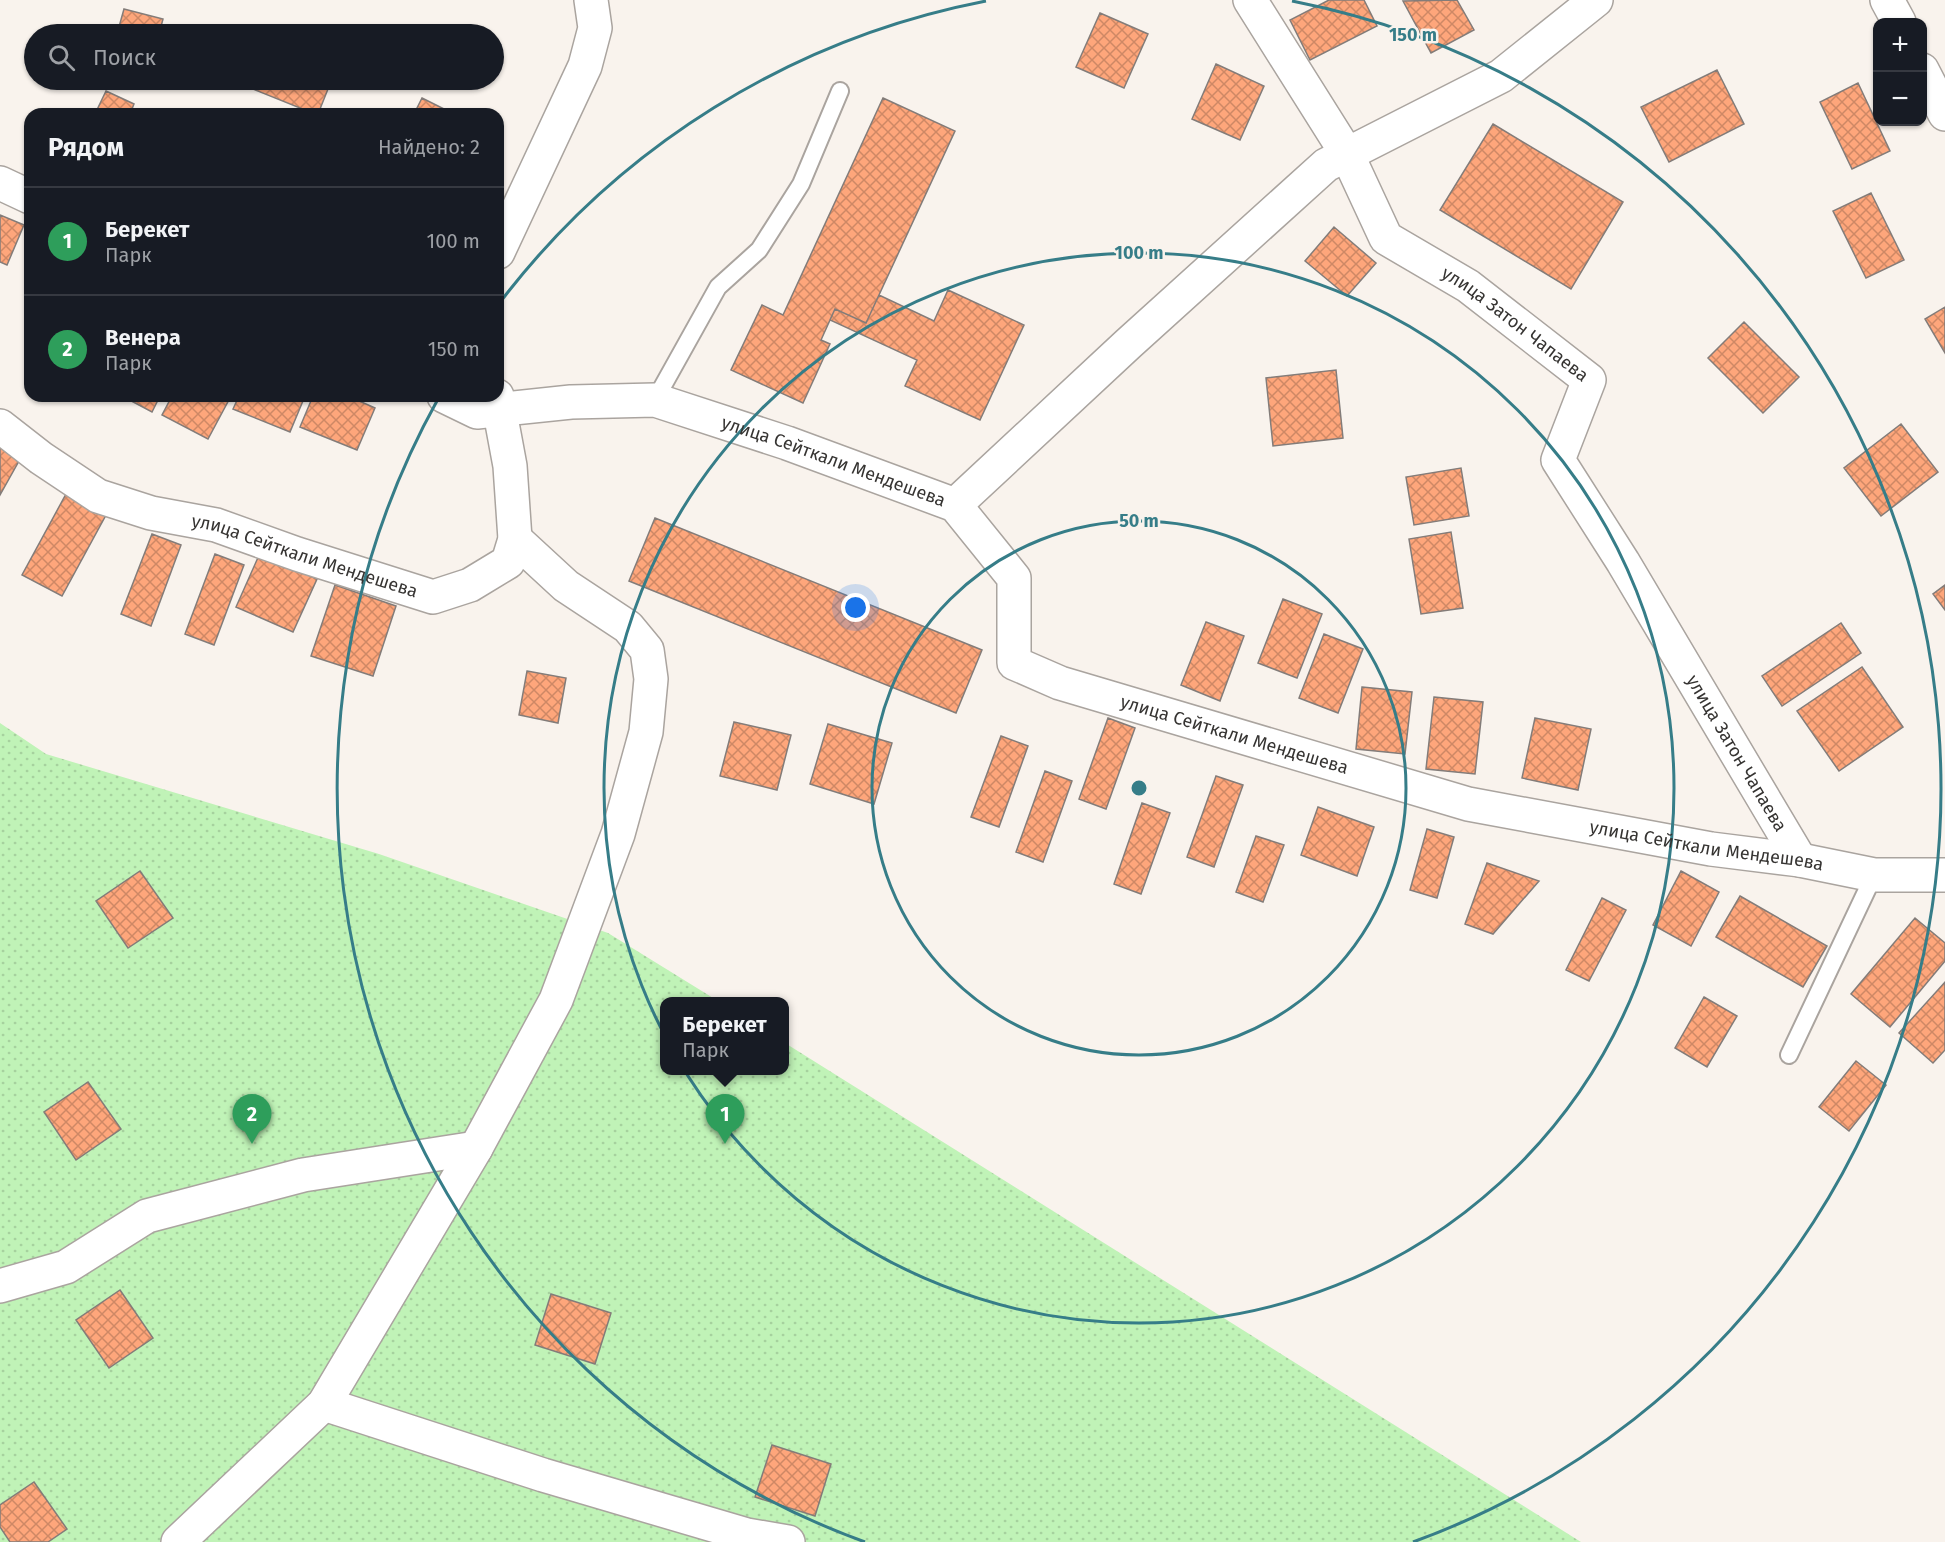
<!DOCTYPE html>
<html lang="ru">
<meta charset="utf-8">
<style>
body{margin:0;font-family:"Fira Sans",sans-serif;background:#242831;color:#f1f3f6}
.controls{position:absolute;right:18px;top:18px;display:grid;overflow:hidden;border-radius:12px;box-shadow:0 2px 4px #0004}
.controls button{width:54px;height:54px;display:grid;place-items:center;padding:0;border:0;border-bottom:2px solid #363941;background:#171b24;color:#f1f3f6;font:30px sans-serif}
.you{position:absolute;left:856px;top:608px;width:21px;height:21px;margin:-15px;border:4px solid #fff;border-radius:50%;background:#1a73e8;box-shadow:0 0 0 9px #1a73e833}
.badge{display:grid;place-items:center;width:39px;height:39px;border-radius:50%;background:#d93025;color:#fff;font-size:20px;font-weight:700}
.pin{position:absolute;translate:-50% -50px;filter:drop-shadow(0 2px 3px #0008)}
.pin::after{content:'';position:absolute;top:32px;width:21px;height:18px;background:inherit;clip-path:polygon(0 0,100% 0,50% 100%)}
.popup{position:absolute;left:660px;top:997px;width:129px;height:78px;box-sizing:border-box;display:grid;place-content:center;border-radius:12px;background:#171b24;filter:drop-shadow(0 2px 4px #0005);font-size:20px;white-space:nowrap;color:#9ea1a6}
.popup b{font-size:22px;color:#f1f3f6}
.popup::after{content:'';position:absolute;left:50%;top:100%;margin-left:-12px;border:12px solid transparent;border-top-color:#171b24}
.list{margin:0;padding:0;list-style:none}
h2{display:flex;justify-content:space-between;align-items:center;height:78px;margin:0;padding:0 24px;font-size:26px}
h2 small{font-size:20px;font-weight:400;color:#9ea1a6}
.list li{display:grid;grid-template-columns:39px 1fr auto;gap:18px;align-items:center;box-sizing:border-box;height:108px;padding:0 24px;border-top:2px solid #363941}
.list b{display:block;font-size:22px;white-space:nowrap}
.list p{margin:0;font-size:20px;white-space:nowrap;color:#9ea1a6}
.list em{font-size:20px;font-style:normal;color:#9ea1a6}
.icon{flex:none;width:33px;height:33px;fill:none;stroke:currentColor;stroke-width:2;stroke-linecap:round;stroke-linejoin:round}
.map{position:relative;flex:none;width:1945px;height:1542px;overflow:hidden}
.search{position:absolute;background:#171b24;box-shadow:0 2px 4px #0004;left:24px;top:24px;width:480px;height:66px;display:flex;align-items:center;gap:15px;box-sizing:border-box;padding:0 21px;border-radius:33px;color:#9ea1a6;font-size:22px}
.panel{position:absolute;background:#171b24;box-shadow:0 2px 4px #0004;left:24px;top:108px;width:480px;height:294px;border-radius:18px}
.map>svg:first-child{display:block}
.park{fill:url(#park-dots)}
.building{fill:url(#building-cross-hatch);stroke:#837c79;stroke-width:1.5}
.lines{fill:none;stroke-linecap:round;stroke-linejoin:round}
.service-casing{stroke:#aaa49f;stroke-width:20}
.minor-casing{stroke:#aaa49f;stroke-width:36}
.service{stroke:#fff;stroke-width:16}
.minor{stroke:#fff;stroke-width:33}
.ring{fill:none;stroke:#367d88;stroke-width:3}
.labels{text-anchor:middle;stroke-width:5;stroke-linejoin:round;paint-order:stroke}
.street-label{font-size:18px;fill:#363432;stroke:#f9f3ed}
.centre{fill:#367d88;stroke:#f9f3ed;stroke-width:3}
.ring-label{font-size:18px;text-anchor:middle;font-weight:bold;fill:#367d88;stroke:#f9f3ed;stroke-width:5;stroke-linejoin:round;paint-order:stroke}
</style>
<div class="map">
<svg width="1945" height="1542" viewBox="0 0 1945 1542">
<defs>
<pattern id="park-dots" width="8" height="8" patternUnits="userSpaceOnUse" patternTransform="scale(1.5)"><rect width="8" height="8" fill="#c0f3b7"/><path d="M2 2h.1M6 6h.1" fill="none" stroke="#a6d19e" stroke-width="1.8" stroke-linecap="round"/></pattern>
<pattern id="building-cross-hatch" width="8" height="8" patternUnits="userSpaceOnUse" patternTransform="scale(1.5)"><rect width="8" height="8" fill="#fea67b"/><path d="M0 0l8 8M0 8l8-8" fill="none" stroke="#ce8865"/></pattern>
</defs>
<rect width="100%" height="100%" fill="#f9f3ed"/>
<!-- park -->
<path class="park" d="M0 723 46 754 379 854 608 933 718 1001 665 1002V1070H785V1043L1581 1542H0Z"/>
<!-- building -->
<path class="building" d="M1329 0H1364L1377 26 1310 60 1290 20Z
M1457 0 1474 30 1431 53 1403 1Z
M124 9 163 19 159 34H117Z
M1100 13 1148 34 1124 88 1076 67Z
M1216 64 1264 86 1240 140 1192 119Z
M1717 70 1744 124 1669 162 1641 107Z
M239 80H319L330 84 318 114H315L238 83Z
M1858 83 1890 151 1852 169 1820 102Z
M106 91 134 104 130 114H95Z
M422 98 454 114H414Z
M883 98 955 131 866 323 835 309 821 340 830 344 803 403 731 370 762 305 783 315Z
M1493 124 1623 202 1571 289 1440 210Z
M1871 193 1904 260 1866 278 1833 211Z
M0 215 24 225 7 265 0 262Z
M1334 227 1376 263 1347 296 1305 261Z
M948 290 1024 325 980 420 905 386 917 360 830 320 835 309 866 323 879 295 934 321Z
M1945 307V353L1925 319Z
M1744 322 1799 377 1763 413 1708 358Z
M1336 370 1343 438 1273 446 1266 378Z
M122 396H160L152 412Z
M172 396H231L208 439 162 415Z
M239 396H305L290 432 233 409Z
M313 396H348L375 408 357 450 300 427Z
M1901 424 1938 472 1881 516 1844 468Z
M0 439 24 452 0 495Z
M1461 468 1469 516 1414 525 1406 477Z
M66 494 106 515 62 596 22 575Z
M655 518 982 650 956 713 629 581Z
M1451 532 1463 608 1421 614 1409 539Z
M152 534 181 545 151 626 121 614Z
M260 553 317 579 293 632 236 607Z
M215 554 244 565 214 645 185 634Z
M335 585 396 606 373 676 311 656Z
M1945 585V610L1933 594Z
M1283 599 1322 614 1297 678 1258 663Z
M1206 622 1244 636 1220 701 1181 685Z
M1841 623 1861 653 1782 706 1762 676Z
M1324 634 1363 649 1338 713 1299 698Z
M1862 667 1903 727 1839 771 1797 711Z
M527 671 566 678 558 723 519 715Z
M1362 687 1412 692 1405 754 1356 749Z
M1434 697 1483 702 1475 774 1426 769Z
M1108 718 1135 728 1106 809 1079 799Z
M1535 718 1591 729 1578 790 1522 778Z
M734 722 791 735 777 790 720 776Z
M828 724 892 743 874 804 810 784Z
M1001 736 1028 746 999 827 971 817Z
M1045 771 1072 781 1043 862 1016 852Z
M1216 776 1243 785 1214 867 1187 857Z
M1142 803 1170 813 1141 894 1114 884Z
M1318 807 1374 827 1357 876 1301 855Z
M1427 829 1454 837 1437 898 1410 890Z
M1256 836 1284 845 1263 902 1236 892Z
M1487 863 1539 881 1493 934 1465 924Z
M140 871 173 918 128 948 96 901Z
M1681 871 1719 892 1691 946 1653 925Z
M1740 896 1827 946 1803 987 1716 937Z
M1602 898 1626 910 1589 981 1566 970Z
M1915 918 1945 943V961L1890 1027 1851 994Z
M1945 982V1050L1933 1063 1899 1033Z
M1704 997 1737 1016 1707 1067 1675 1048Z
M1856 1061 1886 1085 1849 1131 1819 1107Z
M88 1082 121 1129 76 1160 44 1112Z
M120 1290 153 1338 109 1368 76 1320Z
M551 1294 611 1313 595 1364 535 1345Z
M772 1445 831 1464 815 1516 755 1497Z
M34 1482 67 1529 48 1542H10L0 1527V1505Z"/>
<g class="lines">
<!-- service casing -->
<g class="service-casing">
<path id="service" d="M655 400 718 287 759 250 801 184 840 91
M1789 1055 1874 875"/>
</g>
<!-- minor casing -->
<g class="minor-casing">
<g id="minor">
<path id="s1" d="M1250 0 1347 154 1386 238 1468 286 1589 380 1558 460 1623 562 1800 860"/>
<path d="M1887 0 1899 22"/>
<path d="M1922 70 1945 114"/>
<path d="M0 183 30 197"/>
<path d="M498 252 585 66 595 28 591 0"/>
<path id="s2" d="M444 396 477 412 571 402 655 400 787 443 955 505 1014 578V663L1060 683 1468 804 1711 849 1800 860 1874 875H1945"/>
<path id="s3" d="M0 426 41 458 98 496 151 513 216 525 297 554 433 597 470 585 508 562 515 539 510 466 497 396"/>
<path d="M955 505 1128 344 1326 165 1501 76 1596 0"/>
<path d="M0 1286 66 1267 147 1216 303 1175 476 1148"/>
<path d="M324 1404 543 1475 747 1535 788 1542"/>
<path d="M178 1542 324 1404 476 1148 556 1000 618 834 646 732 651 679 647 650 628 627 566 586 515 539"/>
</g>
</g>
<!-- service -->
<use href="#service" class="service"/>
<!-- minor -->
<use href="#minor" class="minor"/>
</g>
<!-- distance rings -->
<g class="ring">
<circle cx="1139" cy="788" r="267"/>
<circle cx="1139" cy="788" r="535"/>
<path d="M865 1542A802 802 0 0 1 438 399M498 305A802 802 0 0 1 986 1M1292 1A802 802 0 0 1 1413 1542"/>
</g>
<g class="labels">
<!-- street labels -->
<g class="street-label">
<text dy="6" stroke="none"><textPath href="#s1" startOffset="430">улица Затон Чапаева</textPath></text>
<text dy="6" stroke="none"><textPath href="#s2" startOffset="404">улица Сейткали Мендешева</textPath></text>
<text dy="6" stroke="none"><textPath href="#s3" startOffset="336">улица Сейткали Мендешева</textPath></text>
<text dy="6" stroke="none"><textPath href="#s2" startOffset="944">улица Сейткали Мендешева</textPath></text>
<text dy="6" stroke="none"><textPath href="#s1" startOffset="952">улица Затон Чапаева</textPath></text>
<text dy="6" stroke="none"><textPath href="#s2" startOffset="1430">улица Сейткали Мендешева</textPath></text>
</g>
</g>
<circle cx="1139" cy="788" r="9" class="centre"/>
<g class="ring-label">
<text x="1413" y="41">150 m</text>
<text x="1139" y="259">100 m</text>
<text x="1139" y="527">50 m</text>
</g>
</svg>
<div class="controls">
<button>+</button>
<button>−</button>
</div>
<div class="you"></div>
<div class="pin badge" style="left:725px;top:1144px;background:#2e9e5b">1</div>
<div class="popup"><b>Берекет</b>Парк</div>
<div class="pin badge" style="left:252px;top:1144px;background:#2e9e5b">2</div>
<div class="search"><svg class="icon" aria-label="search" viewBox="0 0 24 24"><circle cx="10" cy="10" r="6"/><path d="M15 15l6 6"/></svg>Поиск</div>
<section class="panel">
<h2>Рядом<small>Найдено: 2</small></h2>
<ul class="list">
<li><span class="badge" style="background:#2e9e5b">1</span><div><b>Берекет</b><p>Парк</p></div><em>100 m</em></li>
<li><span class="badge" style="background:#2e9e5b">2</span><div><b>Венера</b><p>Парк</p></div><em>150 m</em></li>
</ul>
</section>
</div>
